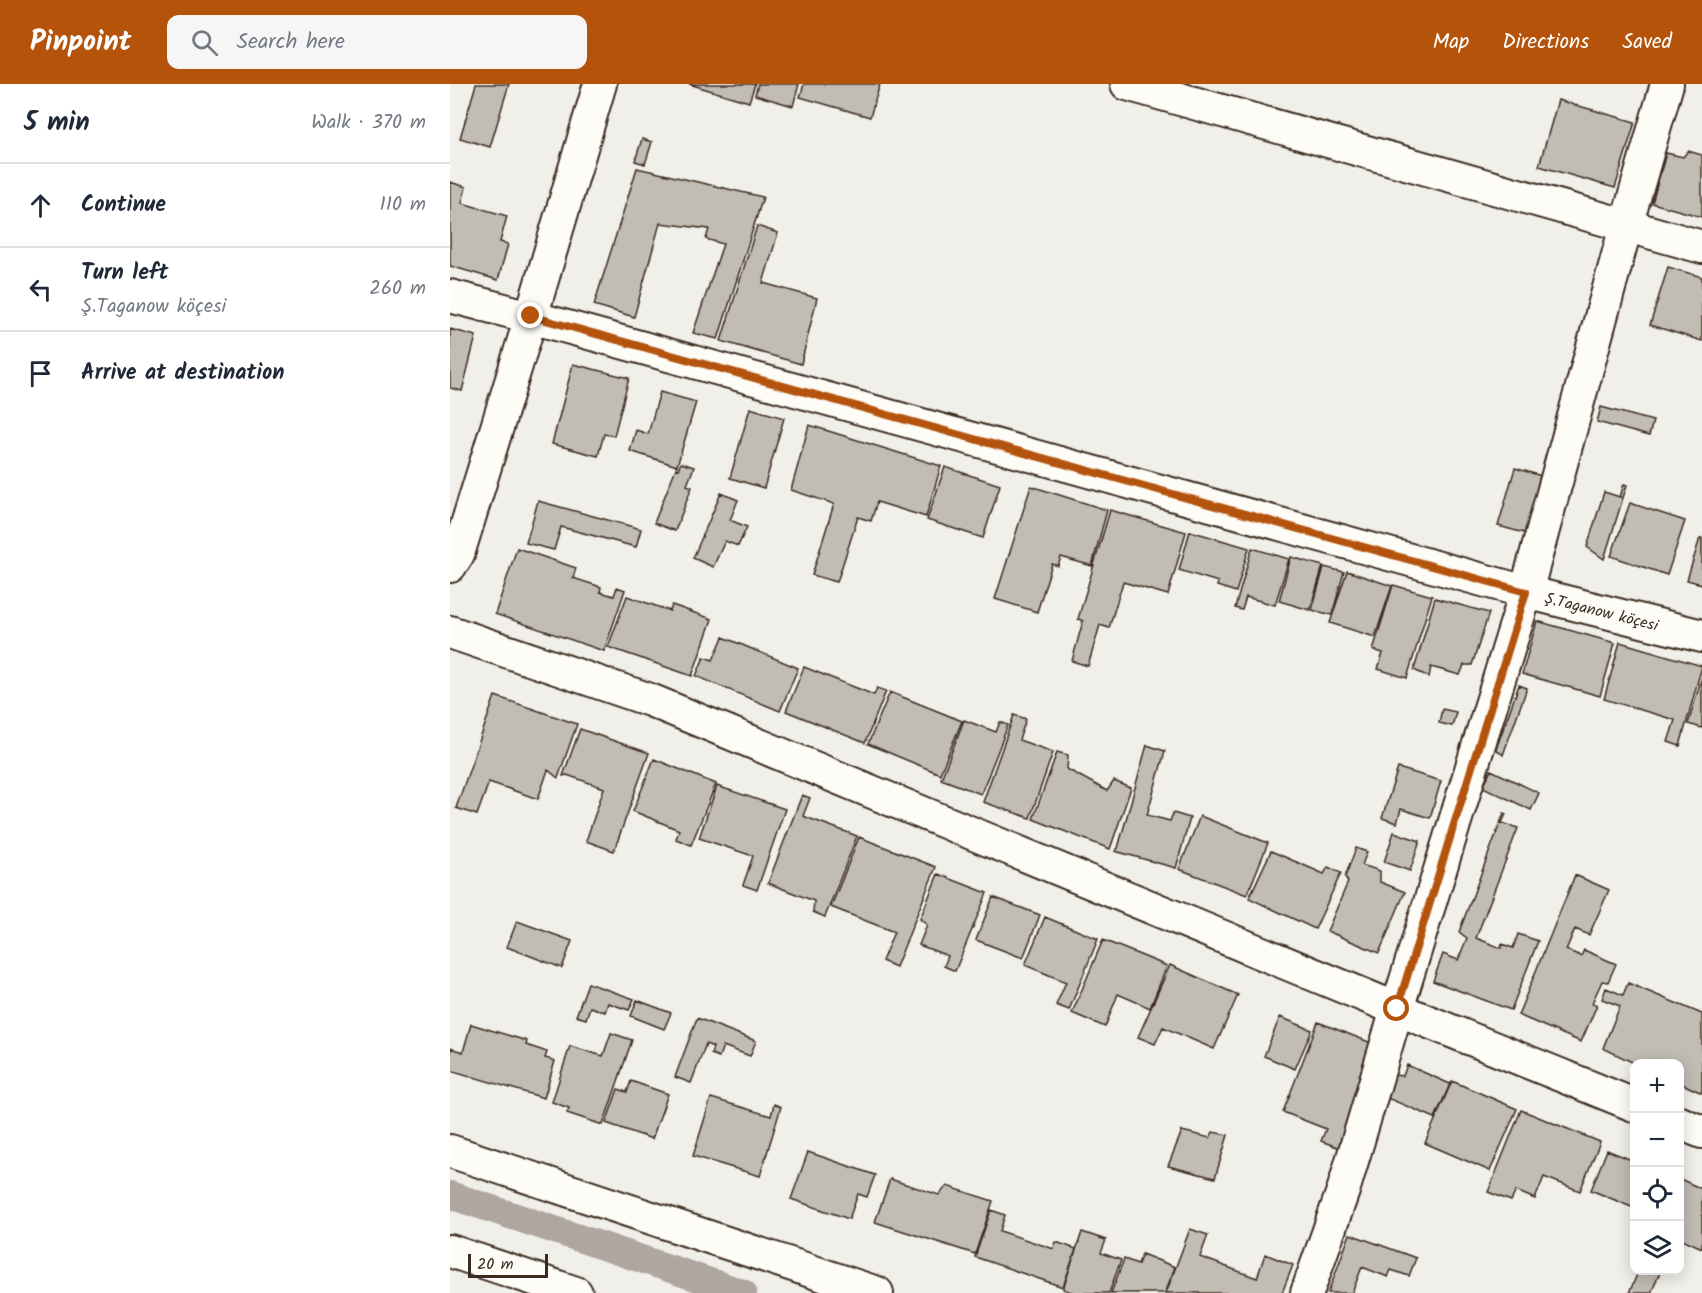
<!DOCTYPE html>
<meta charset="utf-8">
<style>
body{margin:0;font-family:Kalam,sans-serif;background:#f6f6f7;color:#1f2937}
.controls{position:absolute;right:18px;bottom:18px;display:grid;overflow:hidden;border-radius:12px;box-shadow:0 3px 15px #0003}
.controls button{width:54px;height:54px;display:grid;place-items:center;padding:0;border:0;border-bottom:2px solid #e0e1e3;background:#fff;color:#1f2937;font:30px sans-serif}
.scale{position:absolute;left:18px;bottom:15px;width:80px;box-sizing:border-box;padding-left:6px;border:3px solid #3b2a1e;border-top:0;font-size:16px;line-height:21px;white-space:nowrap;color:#3b2a1e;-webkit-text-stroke:4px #fdfcf7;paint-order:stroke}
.stop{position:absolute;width:18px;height:18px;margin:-14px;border:4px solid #b45309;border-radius:50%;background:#fff}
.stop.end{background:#b45309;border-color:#fff;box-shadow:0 2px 6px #0008}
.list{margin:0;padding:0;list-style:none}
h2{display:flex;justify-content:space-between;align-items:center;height:78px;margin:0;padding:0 24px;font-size:26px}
h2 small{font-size:20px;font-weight:400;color:#747a83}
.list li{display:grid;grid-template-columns:39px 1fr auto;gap:18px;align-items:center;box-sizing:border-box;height:84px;padding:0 24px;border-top:2px solid #e0e1e3}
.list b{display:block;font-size:22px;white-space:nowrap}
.list p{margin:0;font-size:20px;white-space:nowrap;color:#747a83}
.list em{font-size:20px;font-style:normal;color:#747a83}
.icon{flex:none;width:33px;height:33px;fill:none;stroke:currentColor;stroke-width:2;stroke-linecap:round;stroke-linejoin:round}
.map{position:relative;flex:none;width:1252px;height:1209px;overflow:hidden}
header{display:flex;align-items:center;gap:36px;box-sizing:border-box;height:84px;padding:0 30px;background:#b45309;color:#fff}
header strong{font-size:28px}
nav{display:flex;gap:33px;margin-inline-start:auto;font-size:21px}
.search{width:420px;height:54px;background:#f6f6f7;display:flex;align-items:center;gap:15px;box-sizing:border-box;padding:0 21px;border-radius:12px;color:#747a83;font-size:22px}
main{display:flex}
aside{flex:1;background:#fff}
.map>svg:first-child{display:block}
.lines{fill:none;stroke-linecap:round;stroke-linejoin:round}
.canal{stroke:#aea69f;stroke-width:28}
.building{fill:#c1bcb4;stroke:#3b2a1e;stroke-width:1.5}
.minor-casing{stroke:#3b2a1e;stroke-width:36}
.minor{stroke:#fdfcf7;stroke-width:32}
.route{stroke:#b45309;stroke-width:8}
.labels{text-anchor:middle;stroke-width:5;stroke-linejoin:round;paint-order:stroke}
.street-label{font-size:16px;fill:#3b2a1e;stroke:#fdfcf7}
</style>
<header>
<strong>Pinpoint</strong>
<div class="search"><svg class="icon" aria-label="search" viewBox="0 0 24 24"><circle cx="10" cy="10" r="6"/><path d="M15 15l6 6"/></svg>Search here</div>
<nav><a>Map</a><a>Directions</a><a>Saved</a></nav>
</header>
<main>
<aside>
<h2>5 min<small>Walk · 370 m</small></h2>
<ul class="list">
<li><svg class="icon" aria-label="ahead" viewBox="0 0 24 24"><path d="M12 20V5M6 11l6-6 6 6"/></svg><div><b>Continue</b></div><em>110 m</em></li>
<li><svg class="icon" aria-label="left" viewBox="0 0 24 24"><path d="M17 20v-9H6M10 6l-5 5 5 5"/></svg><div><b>Turn left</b><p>Ş.Taganow köçesi</p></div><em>260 m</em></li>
<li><svg class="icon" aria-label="arrive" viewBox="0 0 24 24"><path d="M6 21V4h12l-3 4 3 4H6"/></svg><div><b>Arrive at destination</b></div></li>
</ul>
</aside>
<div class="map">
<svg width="1252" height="1209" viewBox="0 0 1252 1209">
<rect width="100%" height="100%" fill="#f1efea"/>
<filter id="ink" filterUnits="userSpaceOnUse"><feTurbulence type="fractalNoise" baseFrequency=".0167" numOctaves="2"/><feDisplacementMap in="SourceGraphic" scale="12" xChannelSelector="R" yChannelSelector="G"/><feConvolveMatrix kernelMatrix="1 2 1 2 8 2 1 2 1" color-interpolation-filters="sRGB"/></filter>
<g filter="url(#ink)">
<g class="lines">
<!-- canal -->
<path class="canal" d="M0 1111 293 1209"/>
</g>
<!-- building -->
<path class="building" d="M26 0H59L40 63 10 54Z
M239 0H305L299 18Z
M308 0H349L343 22 305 11Z
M354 0H430L420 33 350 13Z
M1108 16 1185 38 1165 104 1089 82Z
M192 55 202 58 195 80 185 77Z
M1238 67 1252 71V133L1202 119 1216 69 1233 73Z
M187 84 313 113 268 255 243 249 273 160 256 155 259 145 210 139 184 233 144 221Z
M0 98 16 103 12 119 57 132 50 158 58 160 48 196 0 182Z
M307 142 328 149 313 199 367 214 351 280 271 257Z
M1218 183 1252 193V257L1200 241Z
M0 245 26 252 12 307 0 304Z
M123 280 179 294 164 352 154 350 148 372 102 360Z
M210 308 246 318 227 382 180 367 186 346 198 350Z
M1151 323 1203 337 1199 352 1147 338Z
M300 324 334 334 314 404 280 394Z
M359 341 491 382 476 433 427 418 421 437 408 433 387 498 362 491 384 420 341 406Z
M231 379 244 383 237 401 242 403 225 447 204 439 226 384 228 385Z
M495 383 550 401 533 454 477 436Z
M1065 384 1098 394 1082 451 1048 442Z
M1174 400 1177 401 1154 475 1137 463 1154 408 1170 413Z
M581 402 657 426 642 482 611 473 608 482 602 480 587 528 545 515Z
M271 409 288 416 280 436 297 443 288 462 275 457 263 483 243 474Z
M88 417 191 445 186 463 111 443 104 466 76 459Z
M1180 419 1235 437 1217 491 1161 472Z
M660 426 736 448 718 511 673 498 659 544 650 541 638 582 622 577 633 537 628 535Z
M740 447 799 464 786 508 767 502 768 498 729 486Z
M1250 454H1252V500L1237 496Z
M67 464 126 484 123 494 151 503 150 508 164 512 167 503 175 506 154 567 45 530Z
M802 464 839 475 825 521 796 513 792 526 785 524Z
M841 473 873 482 860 526 829 517Z
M874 483 894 488 882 531 862 526Z
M897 487 942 502 925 553 880 539Z
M943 501 982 512 957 594 928 585 933 569 923 566Z
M177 512 220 527 222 521 262 535 242 592 158 563Z
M985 514 1039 529 1022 581H1014L1010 591 981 583 979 593 964 586Z
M1087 537 1165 559 1150 612 1072 590Z
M273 553 348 584 330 627 246 592 254 573 263 576Z
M1170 558 1252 582 1230 662 1218 658 1225 636 1154 615Z
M354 583 424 611 427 604 436 607 415 659 336 627Z
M1252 593V644L1238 640Z
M1069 601 1077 604 1053 671 1046 665Z
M440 608 512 637 490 690 418 660Z
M45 612 127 640 108 694 98 686 88 715 39 698 27 731 6 724Z
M992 625 1006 628 1002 642 989 639Z
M564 631 576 635 569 656 603 668 580 734 533 718Z
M514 636 546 648 550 638 558 641 531 710 491 695Z
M130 645 199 669 164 767 136 757 154 704 117 691 113 692Z
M697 661 715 667 697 731 720 737 723 729 740 734 726 784 665 767 668 764Z
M607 668 618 671 617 685 657 707 664 697 681 704 660 765 583 735Z
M204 675 266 700 241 761 226 755 229 746 183 727Z
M948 684 991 697 980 734 951 725 947 739 932 734Z
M1041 686 1089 709 1081 726 1033 703Z
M267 702 335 725 307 806 293 801 303 772 249 754Z
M352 711 360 714 353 732 407 752 375 833 363 828 364 817 318 799Z
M1054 729 1056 730 1052 739 1068 744 1026 854 1051 864 1052 860 1063 864 1068 850 1088 857 1061 926 983 897 993 870 1008 876 1017 854 1009 848Z
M750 732 818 759 797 811 729 785Z
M944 748 970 757 960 787 934 778Z
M409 753 486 783 446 883 432 877 444 848 381 823Z
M906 764 917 768 912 781 930 787V798L955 808 929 869 877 847 898 798 895 793Z
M821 767 874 790 878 783 891 789 865 845 799 814Z
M488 790 537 809 505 887 494 882 498 872 469 861 477 841 470 835Z
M1125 791 1159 806 1139 851 1125 845 1116 866 1131 872 1134 866 1166 880 1158 898 1152 897 1142 919 1147 921 1131 958 1068 931Z
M543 813 590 831 573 874 526 856Z
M595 833 648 855 619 926 606 921 616 898 575 881Z
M67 837 122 857 112 884 57 863Z
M653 856 717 882 700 924 668 910 655 943 622 929Z
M720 881 788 911 764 965 713 943 705 960 688 953Z
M138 899 184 915 179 926 158 919 155 928 140 923 136 935 126 932Z
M1178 899 1252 930V1009L1230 999V980H1186L1153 964 1170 922 1152 915 1156 904 1173 911Z
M187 916 221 929 214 945 181 932Z
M830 933 862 946 845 985 814 972Z
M247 934 306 957 300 972 273 962 269 973 261 970 263 963 256 960 241 999 225 993Z
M868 938 929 962 890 1064 871 1057 876 1045 833 1028Z
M21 940 77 957 76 961 97 968 95 974 105 977 94 1014 0 986V964L13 968Z
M161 949 182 956 153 1041 117 1029 119 1024 102 1018 120 962 153 972Z
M957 981 1000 1000 985 1034 937 1014 941 1008H937L944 991 953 992Z
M181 997 218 1010 202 1055 156 1039 168 1005 177 1008Z
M1002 997 1067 1025 1040 1087 975 1059Z
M261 1014 321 1032 324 1020 331 1023 310 1092 243 1072Z
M1071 1026 1150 1058 1130 1107 1094 1093 1085 1115 1066 1107 1061 1117 1038 1108Z
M732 1047 760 1054 763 1048 778 1051 765 1094 718 1082Z
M1157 1066 1184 1077V1124L1141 1106Z
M358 1068 425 1091 417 1113 408 1110 399 1135 341 1115Z
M440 1095 489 1111 497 1102 543 1117 525 1170 425 1138Z
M1230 1095 1252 1105V1164L1230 1154Z
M541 1126 555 1131 550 1147 604 1165 606 1158 626 1165 613 1203 525 1173Z
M740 1145 758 1151 750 1173 807 1194 815 1170 843 1181 832 1209H716Z
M632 1148 656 1156 651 1169 671 1176 659 1209H624L613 1205Z
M900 1150 966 1174 959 1192 941 1186 938 1193 912 1183 902 1209H878Z
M692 1170 725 1183 715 1209H661L674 1175 688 1180Z
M1189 1186H1211L1201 1209H1179Z"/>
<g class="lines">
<!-- minor casing -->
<g class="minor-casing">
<g id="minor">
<path d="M677 0 1252 163"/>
<path id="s1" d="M0 212 81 233 1076 508 1252 552"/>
<path d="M0 482 8 470 81 233 150 0"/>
<path d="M0 548 200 616 947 925 1184 1021"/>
<path d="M1230 1039 1252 1048"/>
<path d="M0 1067 427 1209"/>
<path d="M0 1167 126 1209"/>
<path d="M857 1209 894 1104 947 925 1076 508 1176 142 1217 0"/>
</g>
</g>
<!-- minor -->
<use href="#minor" class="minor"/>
</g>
</g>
<g class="lines" filter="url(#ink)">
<!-- route -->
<path class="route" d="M81 232 1076 508 947 925"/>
</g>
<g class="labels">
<!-- street labels -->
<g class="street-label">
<text dy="6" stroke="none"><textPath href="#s1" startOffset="1194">Ş.Taganow köçesi</textPath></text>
</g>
</g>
</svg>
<div class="controls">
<button>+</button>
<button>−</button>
<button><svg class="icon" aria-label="locate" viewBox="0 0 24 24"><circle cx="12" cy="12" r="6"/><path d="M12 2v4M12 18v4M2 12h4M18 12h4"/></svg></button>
<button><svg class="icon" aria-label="layers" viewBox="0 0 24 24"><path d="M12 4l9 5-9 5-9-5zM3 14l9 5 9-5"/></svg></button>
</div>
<div class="scale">20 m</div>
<div class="stop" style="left:947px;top:925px"></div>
<div class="stop end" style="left:81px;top:232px"></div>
</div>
</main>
